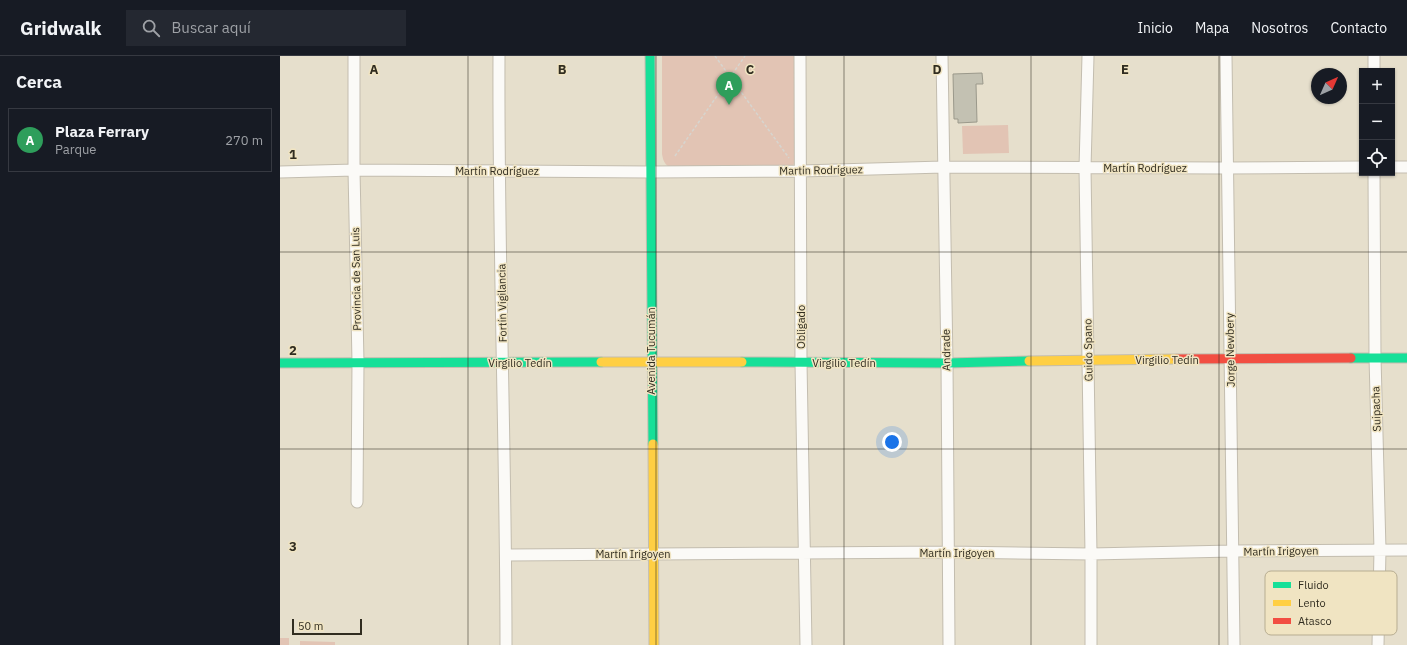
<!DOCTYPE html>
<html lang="es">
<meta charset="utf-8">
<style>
body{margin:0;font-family:"IBM Plex Sans",sans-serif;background:#242831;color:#f1f3f6}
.controls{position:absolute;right:12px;top:12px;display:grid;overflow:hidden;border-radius:0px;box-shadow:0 1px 3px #0004}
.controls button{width:36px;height:36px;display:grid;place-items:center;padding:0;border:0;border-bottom:1px solid #363941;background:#171b24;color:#f1f3f6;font:20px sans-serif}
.compass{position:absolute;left:1031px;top:12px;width:36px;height:36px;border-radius:50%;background:#171b24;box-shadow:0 1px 3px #0004;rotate:45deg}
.scale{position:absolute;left:12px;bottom:10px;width:70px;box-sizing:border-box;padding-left:4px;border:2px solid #312d20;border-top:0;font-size:11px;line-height:14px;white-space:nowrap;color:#312d20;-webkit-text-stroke:3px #f0e4c2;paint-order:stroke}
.you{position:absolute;left:612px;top:386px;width:14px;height:14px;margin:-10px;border:3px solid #fff;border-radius:50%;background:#1a73e8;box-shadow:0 0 0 6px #1a73e833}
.badge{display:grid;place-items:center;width:26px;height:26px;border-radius:50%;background:#706b5c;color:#fff;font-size:13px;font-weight:700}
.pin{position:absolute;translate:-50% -33px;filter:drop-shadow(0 1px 2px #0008)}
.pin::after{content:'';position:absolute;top:21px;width:14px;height:12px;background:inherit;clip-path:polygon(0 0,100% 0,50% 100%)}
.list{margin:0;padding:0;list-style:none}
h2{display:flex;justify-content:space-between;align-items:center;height:52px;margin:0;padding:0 16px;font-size:17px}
h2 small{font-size:13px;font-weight:400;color:#9ea1a6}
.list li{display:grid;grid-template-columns:26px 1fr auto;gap:12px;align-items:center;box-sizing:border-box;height:64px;margin:0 8px 8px;padding:0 8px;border:1px solid #363941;border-radius:0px}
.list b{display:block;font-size:15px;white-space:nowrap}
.list p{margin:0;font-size:13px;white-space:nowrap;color:#9ea1a6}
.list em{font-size:13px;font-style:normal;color:#9ea1a6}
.icon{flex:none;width:22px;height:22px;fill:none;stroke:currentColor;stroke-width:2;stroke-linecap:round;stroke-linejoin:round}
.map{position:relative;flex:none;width:1127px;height:589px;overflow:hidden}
header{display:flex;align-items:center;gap:24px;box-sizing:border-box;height:56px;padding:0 20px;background:#171b24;border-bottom:1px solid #363941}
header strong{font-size:19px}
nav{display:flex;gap:22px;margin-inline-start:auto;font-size:14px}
.search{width:280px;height:36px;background:#242831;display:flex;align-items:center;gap:10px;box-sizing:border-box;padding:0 14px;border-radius:0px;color:#9ea1a6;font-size:15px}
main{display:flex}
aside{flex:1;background:#171b24}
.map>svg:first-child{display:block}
.green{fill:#e2c4b4}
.building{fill:#c3c1b2;stroke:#9b998b}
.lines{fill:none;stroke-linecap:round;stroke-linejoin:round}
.street-casing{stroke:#c3bdaf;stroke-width:13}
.fast-casing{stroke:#c3bdaf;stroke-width:11}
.slow-casing{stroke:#c3bdaf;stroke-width:11}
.jam-casing{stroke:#c3bdaf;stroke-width:11}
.path{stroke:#d7d5cf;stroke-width:1.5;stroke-dasharray:3 2;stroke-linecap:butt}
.street{stroke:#fbfaf7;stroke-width:11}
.fast{stroke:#16e098;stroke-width:9}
.slow{stroke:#ffcf43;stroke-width:9}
.jam{stroke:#f24e42;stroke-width:9}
.grid{fill:none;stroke:#312d20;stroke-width:1;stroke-opacity:0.55}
.labels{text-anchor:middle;stroke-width:3;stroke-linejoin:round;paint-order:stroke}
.street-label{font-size:11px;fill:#312d20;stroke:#f0e4c2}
.key{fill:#f0e4c2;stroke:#b7ad91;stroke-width:1}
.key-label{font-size:11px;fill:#312d20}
.grid-label{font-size:13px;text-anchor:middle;font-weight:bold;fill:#312d20;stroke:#f0e4c2;stroke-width:3;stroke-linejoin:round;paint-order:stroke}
</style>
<header>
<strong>Gridwalk</strong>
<div class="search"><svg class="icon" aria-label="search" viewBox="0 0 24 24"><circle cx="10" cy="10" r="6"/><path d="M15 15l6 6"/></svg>Buscar aquí</div>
<nav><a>Inicio</a><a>Mapa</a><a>Nosotros</a><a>Contacto</a></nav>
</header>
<main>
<aside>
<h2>Cerca<small></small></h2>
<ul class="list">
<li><span class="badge" style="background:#2e9e5b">A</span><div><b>Plaza Ferrary</b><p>Parque</p></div><em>270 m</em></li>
</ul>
</aside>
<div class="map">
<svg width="1127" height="589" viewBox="0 0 1127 589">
<rect width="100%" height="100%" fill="#e6dfcc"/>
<!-- green -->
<path class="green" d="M382 0H516V105L512 111H389C384 107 383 104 382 98Z
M728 69 729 97 683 98 682 70Z
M0 582H9V589H0Z
M20 585 55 586V589H20Z"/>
<!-- building -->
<path class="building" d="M702 17 703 28H696L697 66 678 67V63H674L673 18Z"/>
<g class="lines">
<!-- street casing -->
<g class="street-casing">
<path id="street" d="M74 0V114L78 306 77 446
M219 0C218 196 226 393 226 589
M520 0 521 306 526 589
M662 0 667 307 669 589
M808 0 805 112 811 498V589
M946 0 954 589
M1094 0V15
M1112 111H1127
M0 116 74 114 370 116 521 115 663 111 947 112 1082 111
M1094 117 1095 301 1100 494 1098 589
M226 499 668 496 811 498 953 495 1127 494"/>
</g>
<!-- fast casing -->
<g class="fast-casing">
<path id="fast" d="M370 0 373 388
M1071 302H1127
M462 306 667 307 749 305
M0 307 321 306"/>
</g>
<!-- slow casing -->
<g class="slow-casing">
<path id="slow" d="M749 305 897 303
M321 306H462
M373 388 374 589"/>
</g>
<!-- jam casing -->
<g class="jam-casing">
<path id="jam" d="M897 303 1071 302"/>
</g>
<!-- path -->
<path class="path" d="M435 0 509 102
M395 100 465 0"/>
<!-- street -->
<use href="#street" class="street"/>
<!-- fast -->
<use href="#fast" class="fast"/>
<!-- slow -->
<use href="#slow" class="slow"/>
<!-- jam -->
<use href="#jam" class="jam"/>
</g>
<!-- grid -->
<path class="grid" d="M188 0V589M376 0V589M564 0V589M751 0V589M939 0V589M0 196H1127M0 393H1127"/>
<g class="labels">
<!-- street labels -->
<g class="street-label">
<text x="865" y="116">Martín Rodríguez</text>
<text transform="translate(541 114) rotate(-1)" y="4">Martín Rodríguez</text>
<text x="217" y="119">Martín Rodríguez</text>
<text transform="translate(76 223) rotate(-91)" y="4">Provincia de San Luis</text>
<text transform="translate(222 247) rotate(-91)" y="4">Fortín Vigilancia</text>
<text transform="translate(521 271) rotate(-90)" y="4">Obligado</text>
<text transform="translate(666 294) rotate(-91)" y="4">Andrade</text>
<text transform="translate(808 294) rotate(-91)" y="4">Guido Spano</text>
<text transform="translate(950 294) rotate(-91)" y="4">Jorge Newbery</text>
<text transform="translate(371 295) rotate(-90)" y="4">Avenida Tucumán</text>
<text x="887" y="308">Virgilio Tedín</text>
<text x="240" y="311">Virgilio Tedín</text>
<text x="564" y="311">Virgilio Tedín</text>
<text transform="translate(1096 353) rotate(-92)" y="4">Suipacha</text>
<text transform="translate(1001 495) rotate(-1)" y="4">Martín Irigoyen</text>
<text x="677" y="501">Martín Irigoyen</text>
<text x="353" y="502">Martín Irigoyen</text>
</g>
</g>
<!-- legend -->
<rect x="985" y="515" width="132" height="64" rx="6" class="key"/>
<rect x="993" y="526" width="18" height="6" fill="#16e098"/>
<rect x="993" y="544" width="18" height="6" fill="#ffcf43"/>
<rect x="993" y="562" width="18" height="6" fill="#f24e42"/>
<g class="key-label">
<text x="1018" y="533">Fluido</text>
<text x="1018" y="551">Lento</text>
<text x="1018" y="569">Atasco</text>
</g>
<g class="grid-label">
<text x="94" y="18">A</text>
<text x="282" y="18">B</text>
<text x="470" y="18">C</text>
<text x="657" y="18">D</text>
<text x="845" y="18">E</text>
<text x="13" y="103">1</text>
<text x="13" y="299">2</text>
<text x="13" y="495">3</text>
</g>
</svg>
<div class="controls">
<button>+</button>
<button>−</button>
<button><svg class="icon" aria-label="locate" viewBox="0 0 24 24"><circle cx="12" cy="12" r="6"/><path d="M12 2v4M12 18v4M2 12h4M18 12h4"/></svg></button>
</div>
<svg class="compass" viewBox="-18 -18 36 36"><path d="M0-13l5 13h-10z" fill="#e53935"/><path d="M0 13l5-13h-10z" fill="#9ea1a6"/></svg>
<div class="scale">50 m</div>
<div class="you"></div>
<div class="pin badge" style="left:449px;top:49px;background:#2e9e5b">A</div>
</div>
</main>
